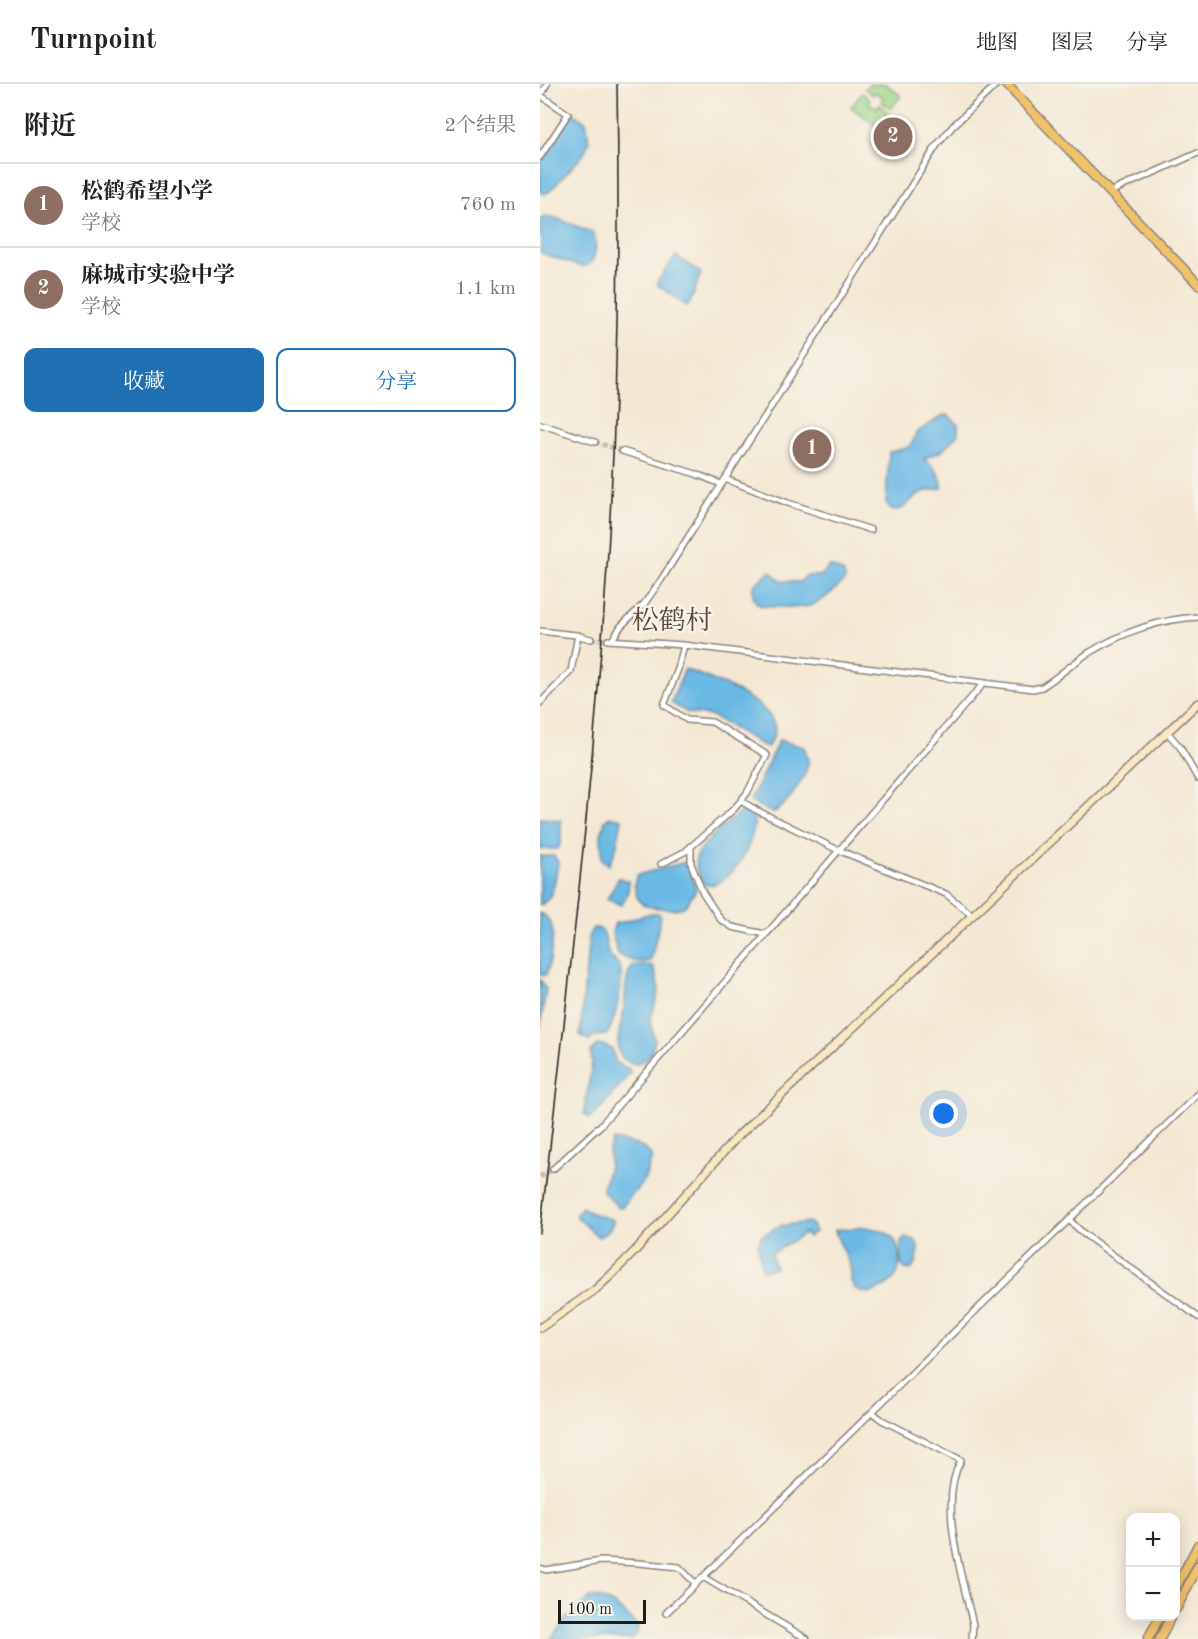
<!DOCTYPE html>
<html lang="zh">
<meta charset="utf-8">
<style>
body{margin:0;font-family:"Old Standard TT","Noto Serif SC",serif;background:#f2f2f2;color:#222}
.controls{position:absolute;right:18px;bottom:18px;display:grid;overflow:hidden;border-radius:12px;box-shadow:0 3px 15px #0003}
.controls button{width:54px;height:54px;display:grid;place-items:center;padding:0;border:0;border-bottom:2px solid #e0e0e0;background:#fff;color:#222;font:30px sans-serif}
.scale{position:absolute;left:18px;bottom:15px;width:88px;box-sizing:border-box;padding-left:6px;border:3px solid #1c1c1c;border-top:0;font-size:16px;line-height:21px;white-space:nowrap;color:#1c1c1c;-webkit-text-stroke:4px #f7f3e8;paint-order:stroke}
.you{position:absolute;left:404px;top:1030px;width:21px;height:21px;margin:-15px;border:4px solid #fff;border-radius:50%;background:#1a73e8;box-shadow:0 0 0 9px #1a73e833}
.badge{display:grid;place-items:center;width:39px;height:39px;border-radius:50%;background:#1f6fb2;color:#fff;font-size:20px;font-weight:700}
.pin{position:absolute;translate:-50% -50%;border:3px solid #fff;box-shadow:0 2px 6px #0006}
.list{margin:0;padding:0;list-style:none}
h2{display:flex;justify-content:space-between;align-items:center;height:78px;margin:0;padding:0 24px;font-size:26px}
h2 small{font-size:20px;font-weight:400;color:#767676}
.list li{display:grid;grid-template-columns:39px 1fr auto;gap:18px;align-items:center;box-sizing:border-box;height:84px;padding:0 24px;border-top:2px solid #e0e0e0}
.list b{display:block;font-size:22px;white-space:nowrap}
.list p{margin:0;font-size:20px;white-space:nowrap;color:#767676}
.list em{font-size:20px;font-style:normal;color:#767676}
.actions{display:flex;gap:12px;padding:18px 24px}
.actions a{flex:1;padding:14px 0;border:2px solid #1f6fb2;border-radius:12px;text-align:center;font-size:21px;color:#1f6fb2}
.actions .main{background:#1f6fb2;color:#fff}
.map{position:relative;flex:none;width:658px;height:1555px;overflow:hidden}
header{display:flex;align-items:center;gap:36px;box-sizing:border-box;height:84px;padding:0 30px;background:#fff;border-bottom:2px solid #e0e0e0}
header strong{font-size:28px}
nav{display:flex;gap:33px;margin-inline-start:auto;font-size:21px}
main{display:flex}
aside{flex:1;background:#fff}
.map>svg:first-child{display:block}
.green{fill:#9ad588;stroke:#5b7852;stroke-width:1.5}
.water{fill:#6ab9e5;stroke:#436a80;stroke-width:1.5}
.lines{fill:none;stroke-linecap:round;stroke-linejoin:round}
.minor-tunnel{stroke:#c9bfaf;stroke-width:5;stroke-dasharray:5 2.5;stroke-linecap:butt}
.minor-casing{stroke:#888278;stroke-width:8}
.secondary-casing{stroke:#888278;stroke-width:10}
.primary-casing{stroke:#888278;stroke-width:11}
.trunk-casing{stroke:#888278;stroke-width:11}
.minor{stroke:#fff;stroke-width:5}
.secondary{stroke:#fae7c3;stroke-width:7}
.primary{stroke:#f2c26a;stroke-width:8}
.trunk{stroke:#f2c26a;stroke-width:8}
.rail{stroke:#1c1c1c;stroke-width:1.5}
.labels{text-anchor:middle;stroke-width:5;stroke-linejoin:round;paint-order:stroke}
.quarter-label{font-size:27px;fill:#5b493a;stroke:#f7f3e8}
</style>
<header>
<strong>Turnpoint</strong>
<nav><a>地图</a><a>图层</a><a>分享</a></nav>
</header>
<main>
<aside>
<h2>附近<small>2个结果</small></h2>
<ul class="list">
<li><span class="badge" style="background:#8d6e63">1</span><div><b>松鹤希望小学</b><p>学校</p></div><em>760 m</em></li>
<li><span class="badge" style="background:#8d6e63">2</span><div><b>麻城市实验中学</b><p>学校</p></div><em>1.1 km</em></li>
</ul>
<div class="actions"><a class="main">收藏</a><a>分享</a></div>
</aside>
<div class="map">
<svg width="658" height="1555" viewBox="0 0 658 1555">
<rect width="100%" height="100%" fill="#f7f3e8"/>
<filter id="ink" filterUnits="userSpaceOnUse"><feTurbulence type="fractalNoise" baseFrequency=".0167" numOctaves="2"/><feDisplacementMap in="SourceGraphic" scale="12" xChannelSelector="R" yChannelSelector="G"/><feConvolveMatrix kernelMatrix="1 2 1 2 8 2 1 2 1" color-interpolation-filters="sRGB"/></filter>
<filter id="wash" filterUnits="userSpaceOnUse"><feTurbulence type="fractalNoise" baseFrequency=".008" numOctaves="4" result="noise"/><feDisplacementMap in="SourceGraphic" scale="24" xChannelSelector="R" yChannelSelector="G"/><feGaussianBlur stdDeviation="1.35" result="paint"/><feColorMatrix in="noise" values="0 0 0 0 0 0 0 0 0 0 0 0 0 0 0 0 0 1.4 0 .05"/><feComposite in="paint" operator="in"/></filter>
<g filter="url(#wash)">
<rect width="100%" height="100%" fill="#f4e8d4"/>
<!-- green -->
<path class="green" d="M329 0H346L361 12 351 25 342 18 344 15 335 8 333 11 325 5Z
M322 9 330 15 328 18 337 24 339 21 348 29 338 43 311 23Z"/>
<!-- water -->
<path class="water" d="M32 29 46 38 49 58 43 71 9 108 2 110 0 108V78Z
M3 133H13L52 148C58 158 56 171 50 180L42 183 1 169 0 136Z
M136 172 161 189 150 219 147 222 118 201V197Z
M408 331 418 340V350L402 367 384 374C393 383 403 391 402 404 395 406 387 406 381 409 370 414 365 429 351 426L346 418 349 368 367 364 373 358 376 349 402 332Z
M290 482 304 489 305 496C272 529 267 524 222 522 213 519 212 511 213 502L230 487 241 497 260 498 266 492H280Z
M145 585C167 594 235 616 235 647 234 653 230 658 227 664L172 632 148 629 131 619Z
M239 656 264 663C266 668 268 673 268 678 267 692 245 725 232 729L210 717Z
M205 726 214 732C217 756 192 804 165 801 160 794 154 784 156 775 159 761 193 732 205 726Z
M70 733 80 734 82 736 76 765 69 781 62 775 61 751 65 736Z
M0 734 21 736V758L18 765H0Z
M0 772H14L18 778C16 792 14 816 0 821Z
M145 778 148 780 156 806 146 821 142 824 131 825 110 823 102 820 97 813 94 800 97 791Z
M79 794 88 797C90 807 86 813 81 821L67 815Z
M0 829C5 831 11 837 12 843 14 849 10 888 5 891 3 892 2 891 0 891Z
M118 829 121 832 111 876C101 880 87 876 78 870L72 849 75 839C91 838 102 829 118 829Z
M53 844C68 843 64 857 68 868 70 875 77 877 80 883 85 894 74 943 66 951L54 952 49 956 40 951 49 851Z
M94 881H111L114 883 119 906 110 938 115 956 109 974 97 980C65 976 82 943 84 926 86 913 84 890 94 881Z
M0 895 6 905 0 946Z
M57 961H63L72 965 76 979 89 985 90 989 55 1031 49 1034 44 1029 52 979 51 968Z
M73 1056C85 1058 106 1061 112 1073L104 1097 82 1123 77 1122 62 1106 69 1082V1066Z
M42 1123 51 1129 73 1136C73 1143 65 1151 58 1153L37 1133 36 1130Z
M268 1138 272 1141 275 1148 268 1153 265 1149 231 1170 235 1183 225 1187 222 1186 218 1161 221 1152 239 1142Z
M325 1143C334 1145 345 1146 352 1153 360 1161 361 1180 357 1190 354 1198 337 1207 329 1209 325 1208 319 1208 316 1205 308 1197 312 1191 310 1183 307 1170 298 1159 295 1146Z
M365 1154 375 1156C381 1164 378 1179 371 1186L365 1185 361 1181V1158Z
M51 1513C69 1512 86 1531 98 1542L97 1550 92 1555H11L26 1535Z"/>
</g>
<g filter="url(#ink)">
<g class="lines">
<!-- minor-tunnel -->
<path class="minor-tunnel" d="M55 358 82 367
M51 555 68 556
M0 1093 13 1085"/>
<!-- minor casing -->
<g class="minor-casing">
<path id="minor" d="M0 73 28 30 0 11 7 0
M570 108 658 69
M0 340 55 358
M82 367 156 390 181 400
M185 395 248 419 331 446
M0 547 36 551 51 555
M68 556 144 561 493 605 502 603C518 593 532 580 547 570 581 549 619 535 658 533
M72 556 81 542 104 520 121 496 397 61 413 42 457 0
M0 619 31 587 38 551
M627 648 640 663 658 695
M201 717 216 726 298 766 406 810 432 831
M151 762V780L163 809 181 836 192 843 225 850
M121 780 146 767 194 725 207 709 227 671 172 638 147 636 124 621 138 585 144 561
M13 1085 61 1041 444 599
M529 1136 544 1150 658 1233
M333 1329 342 1336 421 1376C397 1420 423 1494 433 1541L432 1555
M0 1484 6 1486 61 1477 99 1479 139 1483 156 1500
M163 1493 267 1555
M126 1529 658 1010"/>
</g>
<!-- secondary casing -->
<g class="secondary-casing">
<path id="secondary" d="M0 1244 55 1206 68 1194 94 1168 197 1053 658 619"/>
</g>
<!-- primary casing -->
<g class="primary-casing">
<path id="primary" d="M636 1503 658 1461
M636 1525 658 1482
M608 1555 620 1532
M620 1555 631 1532"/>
</g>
<!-- trunk casing -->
<g class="trunk-casing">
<path id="trunk" d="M466 0 658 200"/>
</g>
<!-- minor -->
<use href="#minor" class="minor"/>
<!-- secondary -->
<use href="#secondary" class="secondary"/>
<!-- primary -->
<use href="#primary" class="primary"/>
<!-- trunk -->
<use href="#trunk" class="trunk"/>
<!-- rail -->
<path class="rail" d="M0 1149C24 942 49 735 64 527 77 352 80 175 77 0"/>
</g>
</g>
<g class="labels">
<!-- quarter labels -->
<g class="quarter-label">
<text x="132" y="545">松鹤村</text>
</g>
</g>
</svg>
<div class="controls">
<button>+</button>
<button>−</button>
</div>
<div class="scale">100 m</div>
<div class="you"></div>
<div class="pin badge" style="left:272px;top:365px;background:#8d6e63">1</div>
<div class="pin badge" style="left:353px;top:53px;background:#8d6e63">2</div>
</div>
</main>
